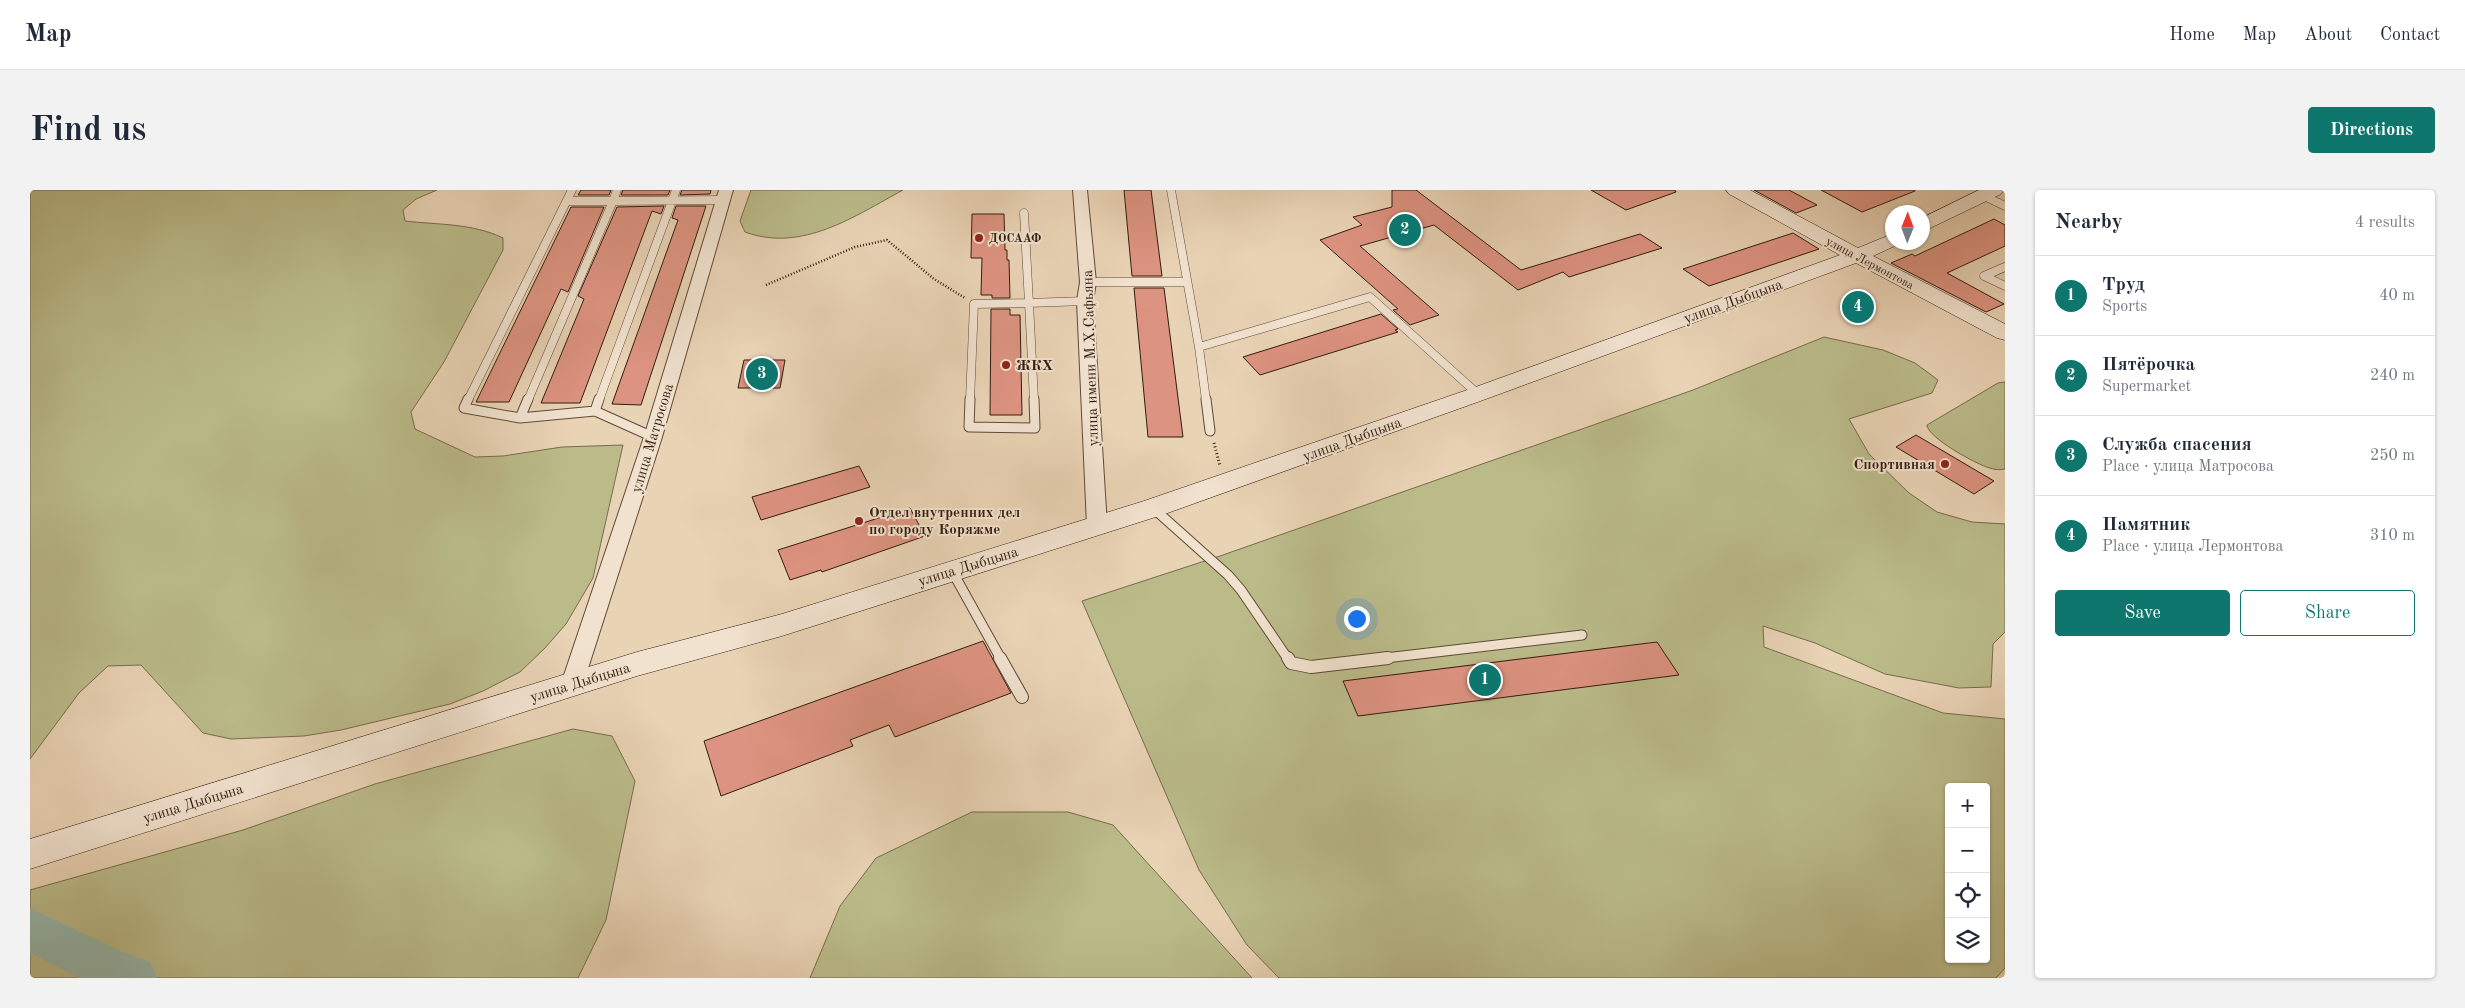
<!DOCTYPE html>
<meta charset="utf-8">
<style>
body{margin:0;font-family:"Old Standard TT",serif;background:#f2f2f3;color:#1f2937}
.controls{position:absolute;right:15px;bottom:15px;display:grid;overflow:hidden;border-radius:5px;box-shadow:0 1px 4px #0004}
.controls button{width:45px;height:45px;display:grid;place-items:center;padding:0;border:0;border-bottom:1px solid #e0e1e3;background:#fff;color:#1f2937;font:25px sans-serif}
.compass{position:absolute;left:1855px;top:15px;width:45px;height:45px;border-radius:50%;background:#fff;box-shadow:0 1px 4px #0004;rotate:1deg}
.you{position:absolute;left:1326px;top:428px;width:18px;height:18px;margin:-12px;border:4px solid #fff;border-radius:50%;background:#1a73e8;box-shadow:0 0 0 8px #1a73e833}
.badge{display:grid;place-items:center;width:32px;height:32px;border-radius:50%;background:#0f766e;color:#fff;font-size:16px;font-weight:700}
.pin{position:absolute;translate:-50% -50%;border:2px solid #fff;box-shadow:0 1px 5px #0006}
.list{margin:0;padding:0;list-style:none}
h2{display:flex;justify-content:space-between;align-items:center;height:65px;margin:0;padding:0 20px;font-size:21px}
h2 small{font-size:16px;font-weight:400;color:#747a83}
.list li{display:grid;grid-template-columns:32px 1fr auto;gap:15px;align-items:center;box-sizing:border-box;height:80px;padding:0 20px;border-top:1px solid #e0e1e3}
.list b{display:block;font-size:19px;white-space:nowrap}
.list p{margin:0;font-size:16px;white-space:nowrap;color:#747a83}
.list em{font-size:16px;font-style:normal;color:#747a83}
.actions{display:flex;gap:10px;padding:15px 20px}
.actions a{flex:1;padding:11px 0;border:1px solid #0f766e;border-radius:5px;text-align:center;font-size:18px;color:#0f766e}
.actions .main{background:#0f766e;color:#fff}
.icon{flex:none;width:28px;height:28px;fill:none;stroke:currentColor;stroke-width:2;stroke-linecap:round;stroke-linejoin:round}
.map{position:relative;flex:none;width:1975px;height:788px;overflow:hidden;border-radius:5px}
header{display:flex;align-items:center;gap:30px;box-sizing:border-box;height:70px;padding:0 25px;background:#fff;border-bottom:1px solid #e0e1e3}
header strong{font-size:24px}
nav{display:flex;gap:28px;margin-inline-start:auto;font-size:18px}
.intro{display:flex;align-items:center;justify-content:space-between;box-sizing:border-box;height:120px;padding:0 30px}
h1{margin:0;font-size:35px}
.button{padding:12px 22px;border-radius:5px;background:#0f766e;color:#fff;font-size:18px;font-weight:700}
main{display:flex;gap:30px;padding:0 30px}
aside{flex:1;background:#fff;border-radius:5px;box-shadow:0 1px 4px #0004}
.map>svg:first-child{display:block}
.green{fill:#bbbb8a;stroke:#776c4c;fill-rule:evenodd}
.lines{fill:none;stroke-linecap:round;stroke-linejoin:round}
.river{fill:#97b8ac;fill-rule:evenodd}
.building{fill:#dd9381;stroke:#331c0d}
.lane-far2-casing{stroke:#604a37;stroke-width:9}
.lane-far1-casing{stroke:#604a37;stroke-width:11}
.lane-casing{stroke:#604a37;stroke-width:14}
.street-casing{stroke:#604a37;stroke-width:2}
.secondary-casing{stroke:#331c0d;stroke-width:1}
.path-far1{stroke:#331c0d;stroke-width:2.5;stroke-dasharray:1 2;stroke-linecap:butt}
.path{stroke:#331c0d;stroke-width:3;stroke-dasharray:1 2.5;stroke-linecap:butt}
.lane-far2{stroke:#f1e2cf;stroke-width:8}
.lane-far1{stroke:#f1e2cf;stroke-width:9}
.lane{stroke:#f1e2cf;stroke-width:12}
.street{fill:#f1e2cf;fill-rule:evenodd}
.secondary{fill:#f1e2cf;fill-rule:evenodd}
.poi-dot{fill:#8f2418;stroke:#f1e2cf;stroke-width:2}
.labels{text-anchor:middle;stroke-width:4;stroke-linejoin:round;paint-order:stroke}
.far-poi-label{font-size:12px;font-weight:bold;fill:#331c0d;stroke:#f1e2cf;text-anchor:start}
.far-street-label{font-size:12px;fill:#331c0d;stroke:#f1e2cf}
.street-label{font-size:15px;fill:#331c0d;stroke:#f1e2cf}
.poi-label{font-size:15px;font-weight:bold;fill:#331c0d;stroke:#f1e2cf;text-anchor:start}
</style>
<header>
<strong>Map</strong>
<nav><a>Home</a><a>Map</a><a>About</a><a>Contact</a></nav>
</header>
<div class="intro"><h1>Find us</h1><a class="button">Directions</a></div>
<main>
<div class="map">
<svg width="1975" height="788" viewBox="0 0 1975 788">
<rect width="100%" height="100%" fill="#e9d3b5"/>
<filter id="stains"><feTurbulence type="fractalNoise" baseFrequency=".004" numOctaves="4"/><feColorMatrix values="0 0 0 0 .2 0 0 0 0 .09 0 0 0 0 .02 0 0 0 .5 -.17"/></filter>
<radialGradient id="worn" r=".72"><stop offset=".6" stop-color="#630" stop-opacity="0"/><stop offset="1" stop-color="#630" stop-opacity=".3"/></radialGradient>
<!-- green -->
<path class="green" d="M0 0H407L386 9 373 20 375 31C409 35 442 33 473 48V60L414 172 381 222 385 239 445 267 473 266 532 257 593 255 563 388 536 434 515 458 490 482 453 501 420 514 311 540 274 546 201 549 173 543 111 475 78 476 49 503 0 569Z
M721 0H873C825 26 772 63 715 42L710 31Z
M1794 147 1853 160 1885 173 1908 190 1902 203 1819 229 1839 264 1879 303 1907 322 1942 332 1975 334V442L1963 454 1961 497 1929 498 1855 484 1785 453 1733 436 1734 457 1913 523 1975 529V778L1966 788H1249L1217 755 1169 680 1052 411 1190 366 1663 200ZM1919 597H1956V769H1919Z
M1975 192V279C1970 280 1965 280 1960 278 1947 275 1897 247 1897 235L1968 193Z
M543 539 582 546 605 591 576 730 548 788H0V700L213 640 345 594Z
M942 622H1038L1083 635 1222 788H780L810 716 846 668Z"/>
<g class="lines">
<!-- river -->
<path class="river" d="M0 718 90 761 120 772 127 788H49L0 763Z"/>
</g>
<!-- building -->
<path class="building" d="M551 0H581L579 5H548Z
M593 0H640L638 5H591Z
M652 0H681L680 4 650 5Z
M1094 0H1121L1132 86H1102Z
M1362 0H1386L1491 80 1610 44 1632 58 1539 87 1533 82 1488 100 1404 35 1330 56 1409 125 1380 135 1363 120 1368 119 1290 50 1332 35 1323 27 1362 17Z
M1561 0H1645L1646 2 1596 20Z
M1724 0H1759L1787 15 1766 23Z
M1791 0H1885V1L1832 22Z
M634 16 631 24 622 21 550 213H511L554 109 548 106 587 17Z
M646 16H676L611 215 582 214 648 30 642 28Z
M541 17H574L538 102 531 99 479 212H446Z
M942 24H974L975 60H977V70H979L980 108H962V105H951L952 68H941Z
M1964 29 1975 35V56L1917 83 1974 114 1956 122 1861 73 1882 64 1885 66Z
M1763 43 1789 59 1679 96 1653 79Z
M1104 98H1134L1153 247H1118Z
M961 119H980V125H990L992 225H960Z
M1351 124 1368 139 1365 140 1368 142 1230 185 1213 167Z
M714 170H755L750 198H708Z
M1886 245 1964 291 1944 304 1866 257Z
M829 276 840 297 731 330 722 307Z
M880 318 895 346 792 382 791 380 760 390 748 360Z
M953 451 981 503 865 547 859 535 820 550 823 556 691 606 674 551Z
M1627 452 1649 485 1328 526 1313 491Z"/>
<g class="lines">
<!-- lane-far2 casing -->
<g class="lane-far2-casing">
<path id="lane-far2" d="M1141 0 1169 157 1340 107 1448 204
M1952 5 1975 16
M537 11H583L587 0
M994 23 999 113
M1975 77 1954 86 1975 96
M1058 92H1157
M999 113 1004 210
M999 113 1055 111
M1169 157 1176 210
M438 210 542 0
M498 210 583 11 692 10
M569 210 646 0
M940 210 944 114 999 113"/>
</g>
<!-- lane-far1 casing -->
<g class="lane-far1-casing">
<path id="lane-far1" d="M438 209 434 218 490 228 498 209
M940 209 939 237 1005 238 1004 209
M1176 209 1180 241
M565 221 623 247
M490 228 565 221 569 209
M1123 318 1198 385 1211 400 1258 469
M922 381 971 469
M1347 469 1552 445"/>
</g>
<!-- lane casing -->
<g class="lane-casing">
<path id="lane" d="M970 468 992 507
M1258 468 1261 473 1281 477 1358 468"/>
</g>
<!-- street casing -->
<g class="street-casing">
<path id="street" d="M689 0H703L632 247 553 494 550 500 542 503 534 500 531 494 614 247Z
M1043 0H1057L1066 92 1063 111 1077 336 1074 341 1067 343 1060 341 1057 336 1047 111 1050 92Z"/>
</g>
<!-- secondary casing -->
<g class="secondary-casing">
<path id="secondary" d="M1696 0H1720L1828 58 1862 44V52H1870L1869 54 1843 66 1975 134V150L1967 148 1826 73 1456 209 1132 325 752 446 607 486 0 679V649L607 462 752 424 1114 311 1440 199 1810 65 1699 4Z
M1949 0H1974L1971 4 1892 42V28Z"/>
</g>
<!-- path-far1 -->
<path class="path-far1" d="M736 95 825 57 857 50 904 89 935 108"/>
<!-- path -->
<path class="path" d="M1184 253 1190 276"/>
<!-- lane-far2 -->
<use href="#lane-far2" class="lane-far2"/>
<!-- lane-far1 -->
<use href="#lane-far1" class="lane-far1"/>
<!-- lane -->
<use href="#lane" class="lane"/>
<!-- street -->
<use href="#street" class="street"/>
<!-- secondary -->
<use href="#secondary" class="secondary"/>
</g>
<!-- markers -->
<g class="poi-dot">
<circle cx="949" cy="48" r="5"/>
<circle cx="976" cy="175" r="5"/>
<circle cx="1915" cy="274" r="5"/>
<circle cx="829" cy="331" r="5"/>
</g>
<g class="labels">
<!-- far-poi labels -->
<g class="far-poi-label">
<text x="959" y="52">ДОСААФ</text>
</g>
<!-- far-street labels -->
<g class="far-street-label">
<text transform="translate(1840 73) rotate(28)" y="4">улица Лермонтова</text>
</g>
<!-- street labels -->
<g class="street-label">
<text transform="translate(1703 111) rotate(-20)" y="5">улица Дыбцына</text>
<text transform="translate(1060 168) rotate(-92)" y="5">улица имени М.Х.Сафьяна</text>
<text transform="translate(622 248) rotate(-73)" y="5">улица Матросова</text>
<text transform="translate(1322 249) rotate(-20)" y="5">улица Дыбцына</text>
<text transform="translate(938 376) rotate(-17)" y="5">улица Дыбцына</text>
<text transform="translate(550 492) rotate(-17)" y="5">улица Дыбцына</text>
<text transform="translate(163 613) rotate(-17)" y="5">улица Дыбцына</text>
</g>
<!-- poi labels -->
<g class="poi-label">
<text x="986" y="180">ЖКХ</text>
<text x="1905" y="279" text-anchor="end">Спортивная</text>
<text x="839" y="327">Отдел внутренних дел<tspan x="839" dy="17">по городу Коряжме</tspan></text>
</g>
</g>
<rect width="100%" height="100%" filter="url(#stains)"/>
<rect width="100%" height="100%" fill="url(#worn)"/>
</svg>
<div class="controls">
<button>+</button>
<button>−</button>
<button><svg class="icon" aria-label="locate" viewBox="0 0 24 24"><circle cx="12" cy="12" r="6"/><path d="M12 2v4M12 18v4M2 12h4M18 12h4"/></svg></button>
<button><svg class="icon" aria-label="layers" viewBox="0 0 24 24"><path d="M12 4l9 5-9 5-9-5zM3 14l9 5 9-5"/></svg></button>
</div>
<svg class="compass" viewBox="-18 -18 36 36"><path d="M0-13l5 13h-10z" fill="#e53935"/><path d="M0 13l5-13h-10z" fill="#747a83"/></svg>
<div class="you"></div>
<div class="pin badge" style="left:1455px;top:490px">1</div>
<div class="pin badge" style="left:1375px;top:40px">2</div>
<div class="pin badge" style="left:732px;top:184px">3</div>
<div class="pin badge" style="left:1828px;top:117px">4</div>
</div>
<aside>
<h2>Nearby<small>4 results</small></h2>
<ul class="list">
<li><span class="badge">1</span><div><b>Труд</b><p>Sports</p></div><em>40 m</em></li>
<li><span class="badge">2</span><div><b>Пятёрочка</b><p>Supermarket</p></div><em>240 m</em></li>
<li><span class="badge">3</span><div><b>Служба спасения</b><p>Place · улица Матросова</p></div><em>250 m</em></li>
<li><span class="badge">4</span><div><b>Памятник</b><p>Place · улица Лермонтова</p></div><em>310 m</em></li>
</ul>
<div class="actions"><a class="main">Save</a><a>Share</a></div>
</aside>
</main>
